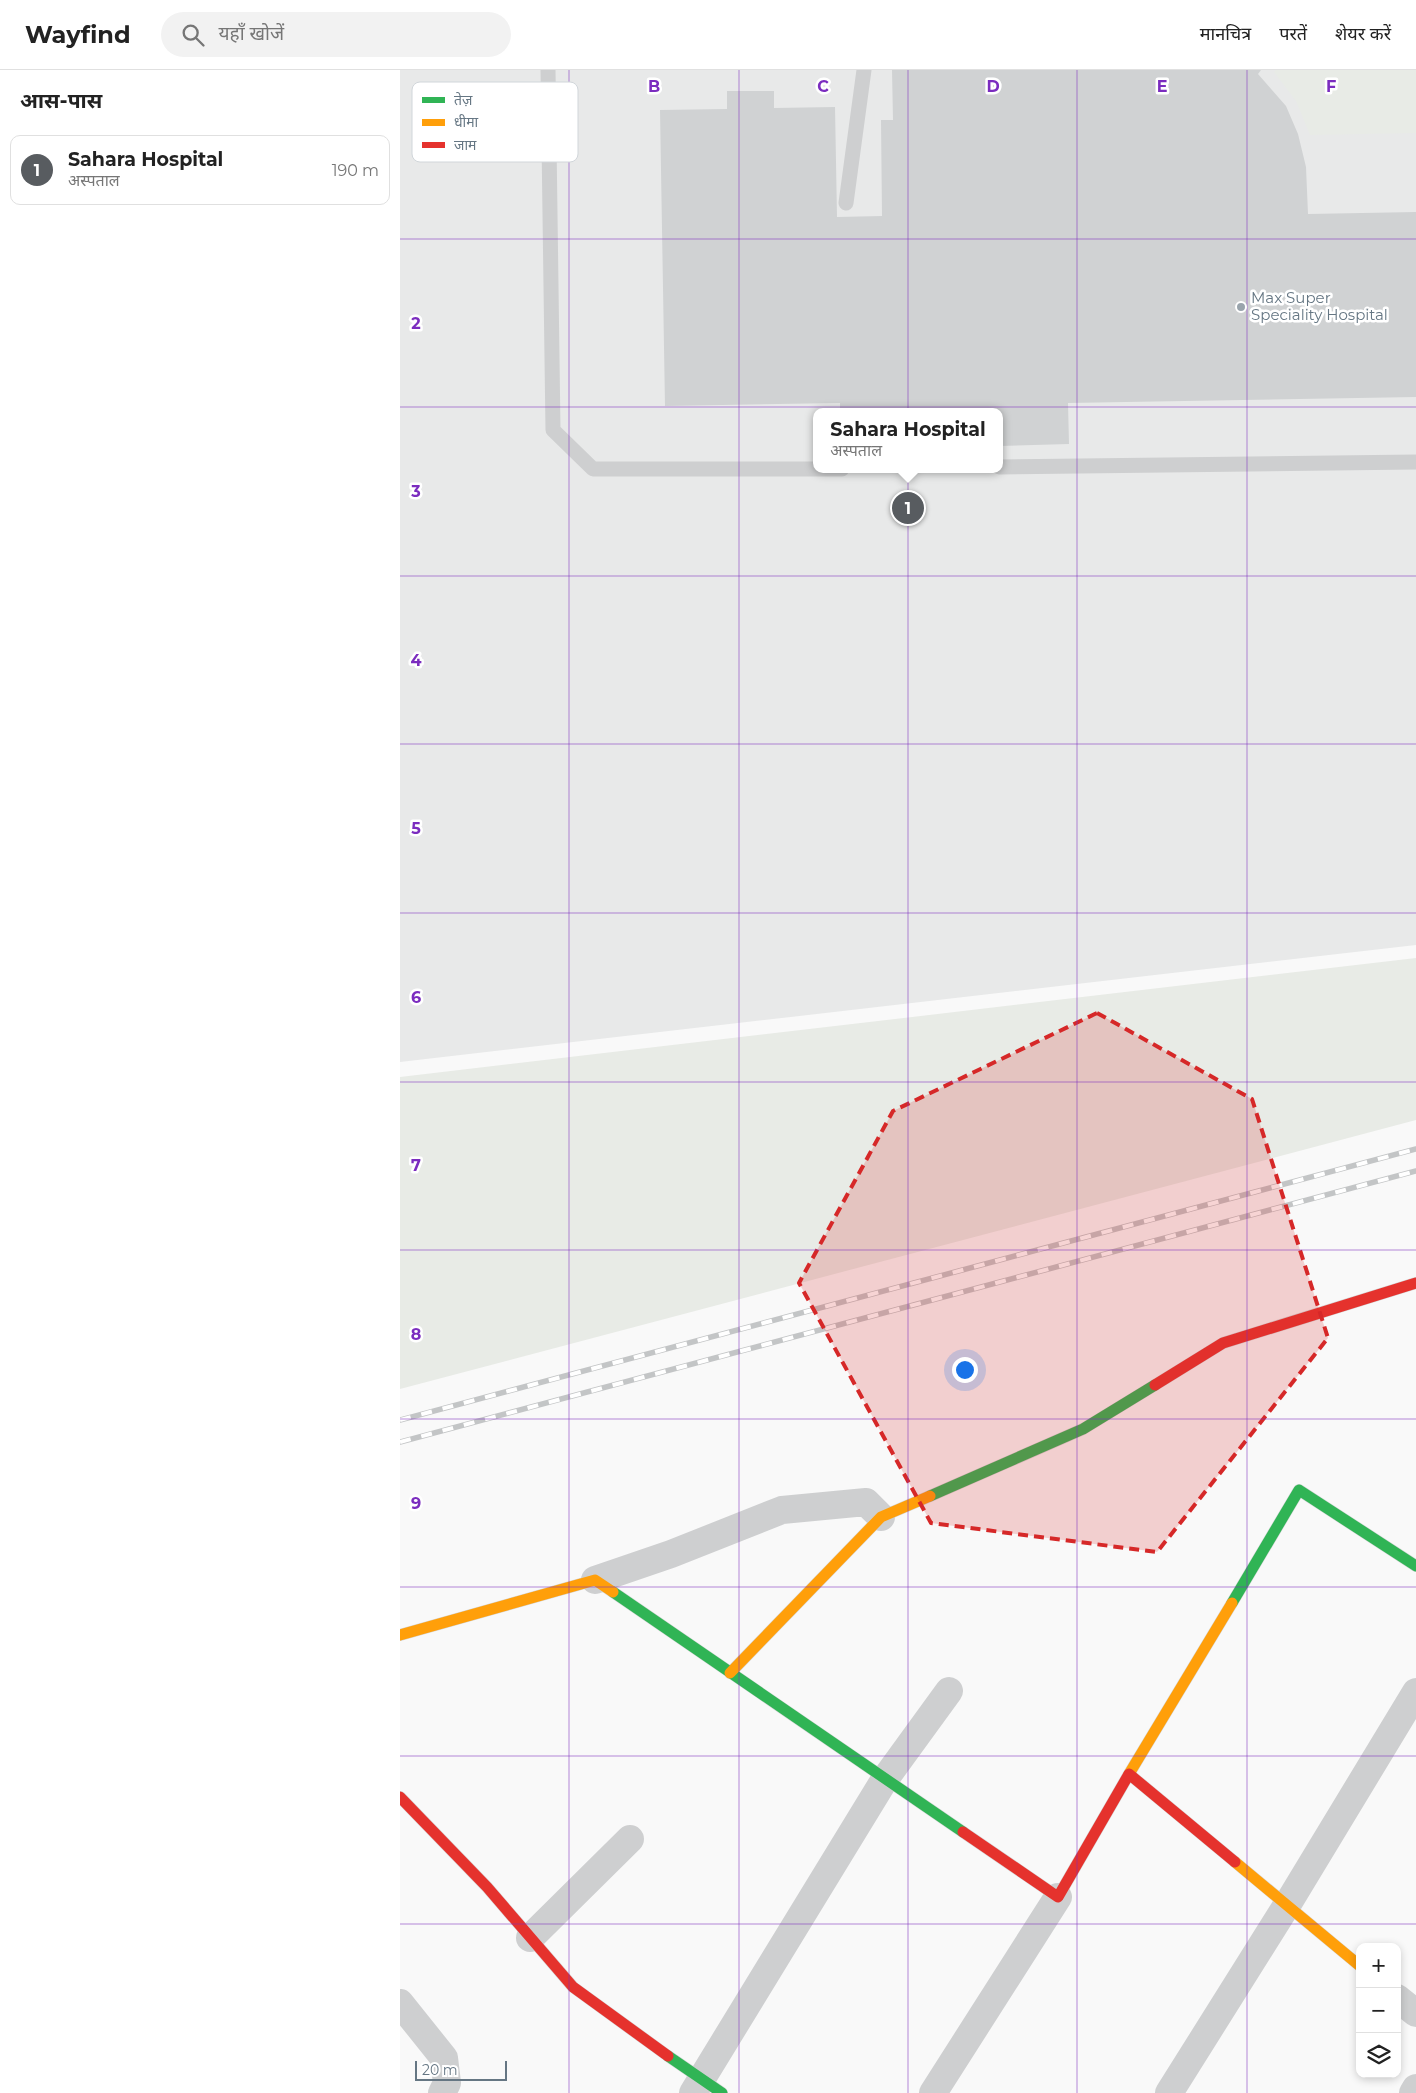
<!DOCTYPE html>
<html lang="hi">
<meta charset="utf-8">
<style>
body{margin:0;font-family:Montserrat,"Noto Sans Devanagari",sans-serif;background:#f2f2f2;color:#222}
.controls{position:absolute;right:15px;bottom:15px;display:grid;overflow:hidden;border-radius:10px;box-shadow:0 2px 8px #0003}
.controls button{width:45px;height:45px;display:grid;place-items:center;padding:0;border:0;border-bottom:1px solid #e0e0e0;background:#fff;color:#222;font:25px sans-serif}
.scale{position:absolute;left:15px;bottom:12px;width:92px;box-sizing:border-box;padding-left:5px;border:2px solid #657683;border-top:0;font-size:14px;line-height:18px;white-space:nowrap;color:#657683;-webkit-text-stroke:4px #fff;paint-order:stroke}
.you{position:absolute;left:564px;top:1299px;width:18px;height:18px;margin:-12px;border:4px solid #fff;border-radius:50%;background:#1a73e8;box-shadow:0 0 0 8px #1a73e833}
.badge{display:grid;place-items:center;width:32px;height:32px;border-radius:50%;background:#585c60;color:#fff;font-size:16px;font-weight:700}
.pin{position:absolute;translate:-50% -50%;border:2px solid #fff;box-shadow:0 1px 5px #0006}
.popup{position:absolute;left:413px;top:338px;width:190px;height:65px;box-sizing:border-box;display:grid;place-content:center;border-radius:10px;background:#fff;filter:drop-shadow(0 1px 4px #0005);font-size:16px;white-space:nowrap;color:#767676}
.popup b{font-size:19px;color:#222}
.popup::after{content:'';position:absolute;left:50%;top:100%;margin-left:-10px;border:10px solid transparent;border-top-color:#fff}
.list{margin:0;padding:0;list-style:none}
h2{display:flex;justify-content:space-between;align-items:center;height:65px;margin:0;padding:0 20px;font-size:21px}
h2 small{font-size:16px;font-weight:400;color:#767676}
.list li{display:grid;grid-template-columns:32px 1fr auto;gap:15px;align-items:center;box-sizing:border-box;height:70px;margin:0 10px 10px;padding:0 10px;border:1px solid #e0e0e0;border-radius:10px}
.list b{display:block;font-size:19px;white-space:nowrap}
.list p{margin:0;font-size:16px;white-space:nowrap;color:#767676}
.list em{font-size:16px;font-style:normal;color:#767676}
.icon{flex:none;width:28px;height:28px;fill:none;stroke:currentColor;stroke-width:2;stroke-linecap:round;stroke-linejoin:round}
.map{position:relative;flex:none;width:1016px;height:2023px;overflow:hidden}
header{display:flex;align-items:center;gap:30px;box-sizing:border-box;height:70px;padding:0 25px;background:#fff;border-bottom:1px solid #e0e0e0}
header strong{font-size:24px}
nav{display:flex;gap:28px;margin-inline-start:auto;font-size:18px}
.search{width:350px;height:45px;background:#f2f2f2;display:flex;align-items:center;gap:12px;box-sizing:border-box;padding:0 18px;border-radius:28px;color:#767676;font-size:19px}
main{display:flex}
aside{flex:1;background:#fff}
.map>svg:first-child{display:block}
.built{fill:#e8e9e9;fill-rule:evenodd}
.green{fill:#e8ebe6}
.building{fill:#d0d2d3}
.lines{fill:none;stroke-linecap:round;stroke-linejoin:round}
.fast-casing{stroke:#d5d6d7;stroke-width:12}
.slow-casing{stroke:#d5d6d7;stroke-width:12}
.jam-casing{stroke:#d5d6d7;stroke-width:12}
.lane{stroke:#cecfd0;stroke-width:15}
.street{stroke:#cecfd0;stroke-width:28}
.fast{stroke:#30b455;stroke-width:11}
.slow{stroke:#ff9f0a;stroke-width:11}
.jam{stroke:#e5322d;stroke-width:11}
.rail-casing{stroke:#c3c5c6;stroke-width:5.5}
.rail{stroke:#fff;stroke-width:4;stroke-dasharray:11;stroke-linecap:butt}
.marked{fill:#d62828;fill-opacity:0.2;stroke:#d62828;stroke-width:4;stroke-dasharray:10 6;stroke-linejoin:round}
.grid{fill:none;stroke:#7b2cbf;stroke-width:1;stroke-opacity:0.55}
.poi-dot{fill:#99a4ac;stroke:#fff;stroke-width:2}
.labels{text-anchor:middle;stroke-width:5;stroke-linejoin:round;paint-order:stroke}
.poi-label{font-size:15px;fill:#657683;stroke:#fff;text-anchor:start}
.key{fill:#fff;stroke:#d1d6da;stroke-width:1}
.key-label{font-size:14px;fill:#657683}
.grid-label{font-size:16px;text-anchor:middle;font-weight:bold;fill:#7b2cbf;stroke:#fff;stroke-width:5;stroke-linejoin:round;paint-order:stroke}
</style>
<header>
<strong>Wayfind</strong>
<div class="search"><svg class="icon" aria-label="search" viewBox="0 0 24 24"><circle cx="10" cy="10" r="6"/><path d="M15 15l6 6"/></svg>यहाँ खोजें</div>
<nav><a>मानचित्र</a><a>परतें</a><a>शेयर करें</a></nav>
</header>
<main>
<aside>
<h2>आस-पास<small></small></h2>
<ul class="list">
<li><span class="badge">1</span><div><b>Sahara Hospital</b><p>अस्पताल</p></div><em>190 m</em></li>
</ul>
</aside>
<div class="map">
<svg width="1016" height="2023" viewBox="0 0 1016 2023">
<rect width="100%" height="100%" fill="#f9f9f9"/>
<!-- built -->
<path class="built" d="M0 0H1016V875L0 992ZM417 342H599V399H417Z"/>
<!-- green -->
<path class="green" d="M876 0H1016V63L910 65 896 31 874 2Z
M1016 888V1050L0 1319V1007Z"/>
<!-- building -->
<path class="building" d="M492 0H861L858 4 886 36 898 64 906 97 908 144 1016 142V327L668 333 669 374 599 376V342H440V333L265 336 260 40 327 39V21H374V38L435 37 437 147 482 146 481 50H493Z"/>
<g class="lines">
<!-- fast casing -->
<g class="fast-casing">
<path id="fast" d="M530 1426 683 1359 755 1315
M213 1522 563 1762
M832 1533 899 1420 1016 1496
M268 1986 322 2023"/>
</g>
<!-- slow casing -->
<g class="slow-casing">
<path id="slow" d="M0 1565 195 1510 213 1522
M330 1603 481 1447 530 1426
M729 1704 832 1533
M835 1792 960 1896"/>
</g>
<!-- jam casing -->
<g class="jam-casing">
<path id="jam" d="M755 1315 823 1273 1016 1213
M0 1727 87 1817 173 1917 268 1986
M563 1762 658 1827 729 1704 835 1792"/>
</g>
<!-- lane -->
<path class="lane" d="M148 0 153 360 193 399H442
M446 133 464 0
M599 397 1016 392"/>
<!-- street -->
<path class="street" d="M195 1510 271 1484 382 1440 466 1432 481 1447
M130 1868 230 1769
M997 1928 1016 1943
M0 1933 44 1988 47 2013 42 2023
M293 2023 485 1709 549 1621
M533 2023 658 1827
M769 2023 887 1835 1016 1622
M1013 2023 1016 2018"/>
<!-- fast -->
<use href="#fast" class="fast"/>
<!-- slow -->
<use href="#slow" class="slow"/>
<!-- jam -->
<use href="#jam" class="jam"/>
<!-- rail casing -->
<g class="rail-casing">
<path id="rail" d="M0 1350 1016 1079
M0 1372 1016 1101"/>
</g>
<!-- rail -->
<use href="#rail" class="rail"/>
</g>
<!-- marked area -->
<path class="marked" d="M697 943 852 1029 928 1268 757 1482 531 1453 399 1213 493 1041Z"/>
<!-- grid -->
<path class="grid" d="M169 0V2023M339 0V2023M508 0V2023M677 0V2023M847 0V2023M0 169H1016M0 337H1016M0 506H1016M0 674H1016M0 843H1016M0 1012H1016M0 1180H1016M0 1349H1016M0 1517H1016M0 1686H1016M0 1854H1016"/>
<!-- markers -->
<circle class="poi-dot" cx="841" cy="237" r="5"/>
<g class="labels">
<!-- poi labels -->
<g class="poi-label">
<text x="851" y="233">Max Super<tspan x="851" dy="17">Speciality Hospital</tspan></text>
</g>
</g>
<!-- legend -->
<rect x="12" y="12" width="166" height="80" rx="8" class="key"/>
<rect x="22" y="27" width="23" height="6" fill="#30b455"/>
<rect x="22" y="49" width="23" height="7" fill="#ff9f0a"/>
<rect x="22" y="72" width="23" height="6" fill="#e5322d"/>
<g class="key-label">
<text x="54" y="35">तेज़</text>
<text x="54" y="57">धीमा</text>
<text x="54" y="80">जाम</text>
</g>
<g class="grid-label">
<text x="254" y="22">B</text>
<text x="423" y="22">C</text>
<text x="593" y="22">D</text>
<text x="762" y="22">E</text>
<text x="931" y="22">F</text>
<text x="16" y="259">2</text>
<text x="16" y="427">3</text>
<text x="16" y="596">4</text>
<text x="16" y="764">5</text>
<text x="16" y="933">6</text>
<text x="16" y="1101">7</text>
<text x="16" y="1270">8</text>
<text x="16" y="1439">9</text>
</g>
</svg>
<div class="controls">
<button>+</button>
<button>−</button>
<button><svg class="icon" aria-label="layers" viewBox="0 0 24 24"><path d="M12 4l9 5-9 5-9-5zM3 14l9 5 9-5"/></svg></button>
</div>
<div class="scale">20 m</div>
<div class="you"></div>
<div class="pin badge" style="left:508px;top:438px">1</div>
<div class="popup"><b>Sahara Hospital</b>अस्पताल</div>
</div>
</main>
